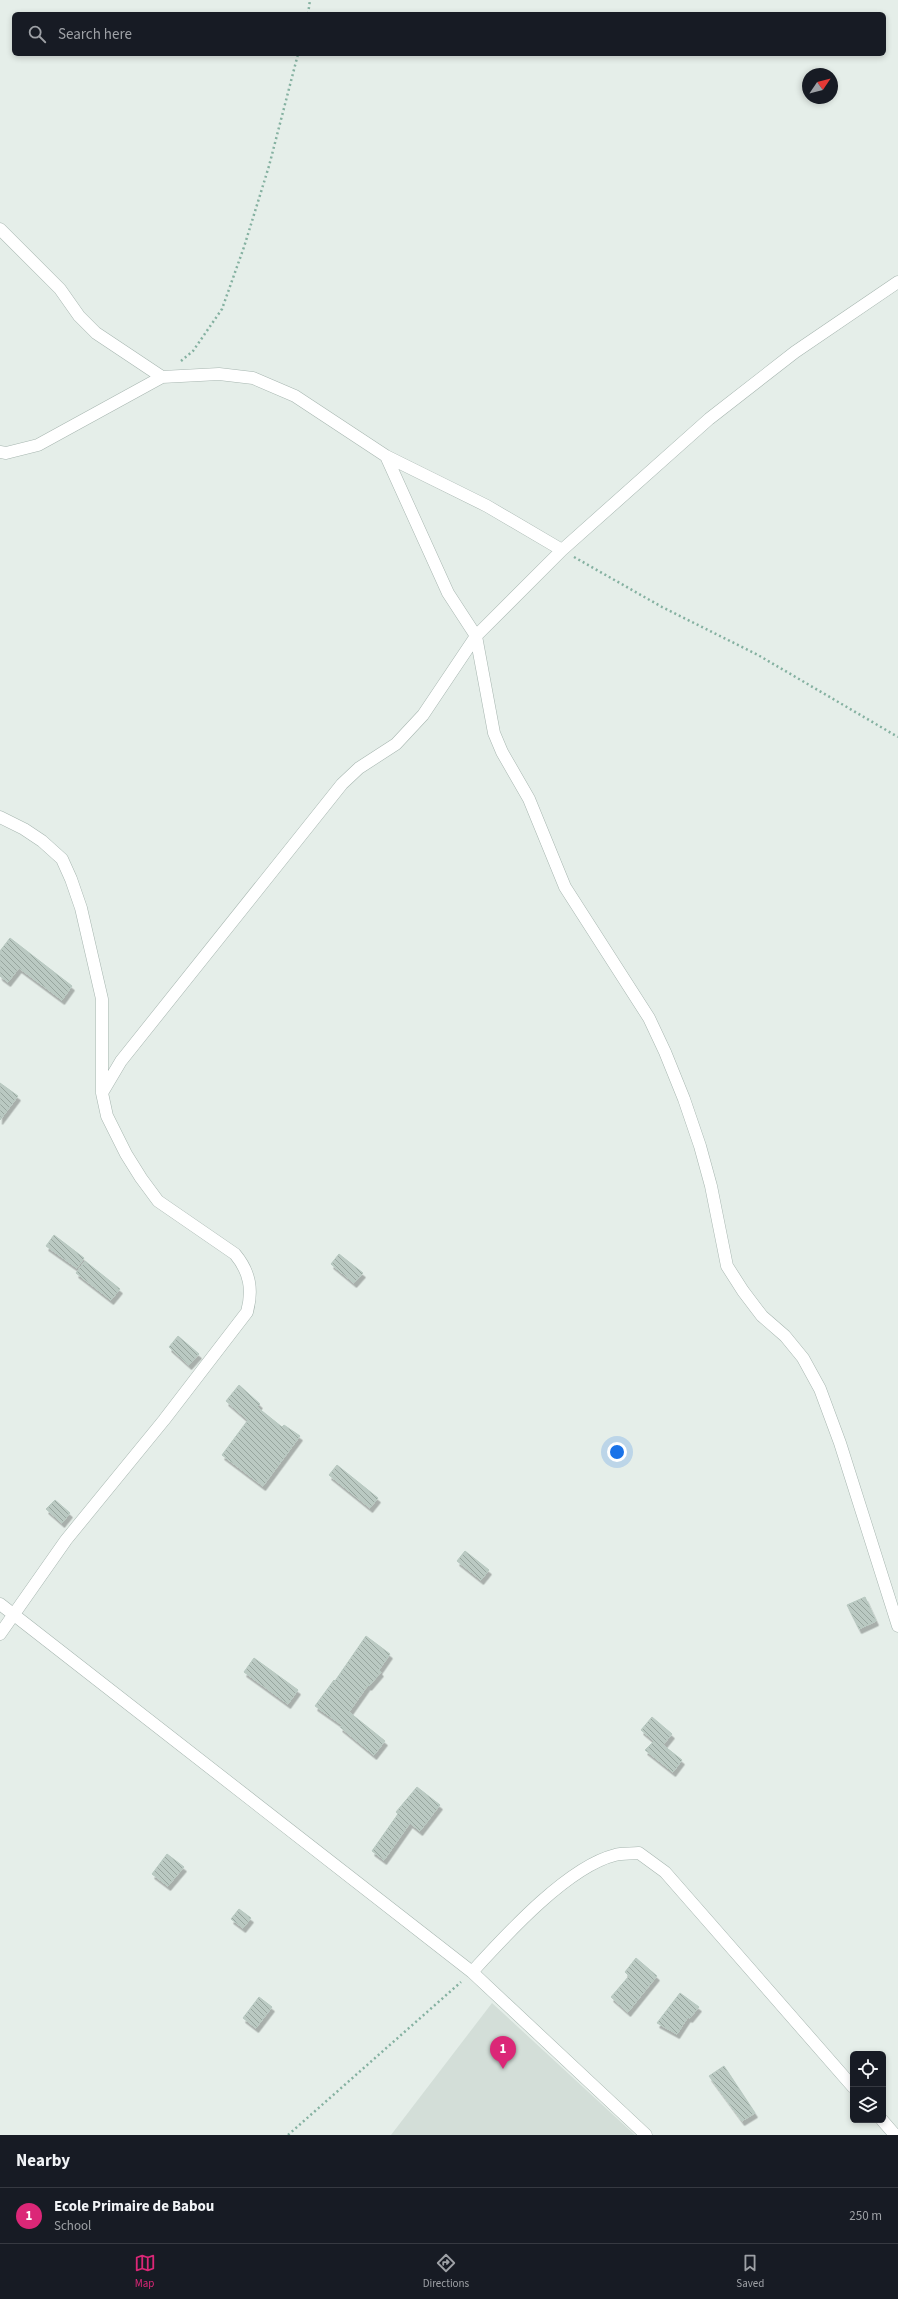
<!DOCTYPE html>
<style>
body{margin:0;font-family:"Source Sans 3",sans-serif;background:#20242c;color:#f1f3f6}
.controls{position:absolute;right:12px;bottom:12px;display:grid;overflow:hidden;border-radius:6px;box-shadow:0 2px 6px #0003}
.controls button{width:36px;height:36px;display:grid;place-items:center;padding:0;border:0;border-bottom:1px solid #363941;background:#171b24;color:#f1f3f6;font:20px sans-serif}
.compass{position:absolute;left:802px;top:68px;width:36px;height:36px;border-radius:50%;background:#171b24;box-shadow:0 2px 6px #0003;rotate:55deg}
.you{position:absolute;left:617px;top:1452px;width:14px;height:14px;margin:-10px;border:3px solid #fff;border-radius:50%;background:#1a73e8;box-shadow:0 0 0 6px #1a73e833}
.badge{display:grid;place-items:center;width:26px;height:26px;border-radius:50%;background:#db2777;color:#fff;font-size:13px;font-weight:700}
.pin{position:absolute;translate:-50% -33px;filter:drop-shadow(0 1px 2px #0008)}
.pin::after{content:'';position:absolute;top:21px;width:14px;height:12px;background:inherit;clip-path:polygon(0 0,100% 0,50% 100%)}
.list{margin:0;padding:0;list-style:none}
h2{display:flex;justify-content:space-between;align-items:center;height:52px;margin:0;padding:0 16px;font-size:17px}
h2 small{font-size:13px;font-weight:400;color:#9ea1a6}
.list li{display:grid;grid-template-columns:26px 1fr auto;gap:12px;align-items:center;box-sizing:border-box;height:56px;padding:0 16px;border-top:1px solid #363941}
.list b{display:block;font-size:15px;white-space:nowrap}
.list p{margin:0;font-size:13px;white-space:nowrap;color:#9ea1a6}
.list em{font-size:13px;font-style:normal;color:#9ea1a6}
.icon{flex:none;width:22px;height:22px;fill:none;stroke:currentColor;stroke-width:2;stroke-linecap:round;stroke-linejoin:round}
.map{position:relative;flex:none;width:898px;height:2135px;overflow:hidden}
.search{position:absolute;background:#171b24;box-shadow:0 2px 6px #0003;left:12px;right:12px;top:12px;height:44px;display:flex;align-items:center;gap:10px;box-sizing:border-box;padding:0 14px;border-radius:6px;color:#9ea1a6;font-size:15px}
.sheet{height:108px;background:#171b24}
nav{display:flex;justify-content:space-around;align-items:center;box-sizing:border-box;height:56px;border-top:1px solid #363941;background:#171b24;font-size:11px;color:#9ea1a6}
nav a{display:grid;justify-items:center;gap:2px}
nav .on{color:#db2777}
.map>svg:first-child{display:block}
.built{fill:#d3ded8}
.building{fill:url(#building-back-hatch);stroke:#b7c8c0;filter:url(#shadow)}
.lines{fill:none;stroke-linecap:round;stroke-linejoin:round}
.minor-casing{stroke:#a7b6b0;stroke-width:13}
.path{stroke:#85b1a1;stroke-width:2.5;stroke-dasharray:2 3;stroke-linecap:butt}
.minor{stroke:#fff;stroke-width:12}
</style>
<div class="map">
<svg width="898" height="2135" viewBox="0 0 898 2135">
<defs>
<pattern id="building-back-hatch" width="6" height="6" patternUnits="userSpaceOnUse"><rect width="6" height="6" fill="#bac9c2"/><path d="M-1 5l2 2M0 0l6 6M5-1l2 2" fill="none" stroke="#97a59e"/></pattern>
<filter id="shadow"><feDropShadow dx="2.5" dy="4.5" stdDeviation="0" flood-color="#0004"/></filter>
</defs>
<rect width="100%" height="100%" fill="#e5eee9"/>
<!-- built -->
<path class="built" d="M492 2003 635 2135H391Z"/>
<!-- building -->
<path class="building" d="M10 938 72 986 62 1000 19 968 8 982 0 976V951Z
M0 1083 18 1096 0 1120Z
M54 1235 84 1258 77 1268 46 1246Z
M339 1254 363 1273 354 1283 331 1264Z
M85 1261 120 1289 111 1300 76 1273Z
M178 1336 199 1354 189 1365 169 1347Z
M239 1385 260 1404 257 1407 282 1427 284 1425 300 1436 263 1486 222 1455 248 1420 226 1401Z
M337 1465 378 1498 370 1508 329 1475Z
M55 1500 70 1513 62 1523 46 1509Z
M465 1551 489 1570 481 1580 457 1561Z
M865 1597 876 1621 859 1629 847 1605Z
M366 1636 390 1654 379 1670 381 1672 369 1686 368 1685 349 1712 385 1741 374 1755 340 1727 342 1725 315 1706 334 1680 335 1681Z
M254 1658 298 1690 288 1704 244 1672Z
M652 1717 672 1734 663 1745 682 1760 673 1772 645 1750 654 1741 641 1730Z
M417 1787 440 1805 420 1831 410 1823 384 1860 372 1851 398 1814 396 1812Z
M167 1854 184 1867 168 1886 152 1874Z
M239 1909 251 1918 243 1928 231 1919Z
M636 1958 657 1976 628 2012 611 1997 629 1976 625 1972Z
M680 1993 699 2007 690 2018 688 2017 677 2034 657 2023Z
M259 1997 272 2007 256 2028 243 2018Z
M724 2066 755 2113 742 2121 709 2076Z"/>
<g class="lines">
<!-- minor casing -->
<g class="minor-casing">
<path id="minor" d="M0 229 60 289 79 316 96 333 162 377
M0 452 6 453 38 445 162 377 219 374 253 378 295 396 386 456 487 506 562 550
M386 456 448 593 476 636 494 733 502 752 529 799 565 887 649 1018 665 1052 684 1099 700 1146 711 1186 727 1266 743 1291 762 1316 785 1336 803 1358 820 1389 840 1443 898 1626
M0 817 24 829 42 841 62 859 71 879 81 908 102 999V1092
M0 1604 472 1972 646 2135
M0 1634 66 1540 164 1420 247 1312C253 1290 250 1272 235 1254L158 1201 141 1178 126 1154 107 1116 102 1093 121 1061 342 784 359 768 396 744 423 715 476 636 562 550 709 419 795 352 898 282
M472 1972C505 1936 567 1867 615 1855 622 1853 631 1854 639 1853L665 1872 853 2087
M882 2120 895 2135"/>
</g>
<!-- path -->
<path class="path" d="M308 14 310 0
M181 361 193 351 222 309 244 247 269 166 298 54
M574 557 662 607 758 655 898 737
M288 2135 461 1982"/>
<!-- minor -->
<use href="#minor" class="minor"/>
</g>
</svg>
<div class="controls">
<button><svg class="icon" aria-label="locate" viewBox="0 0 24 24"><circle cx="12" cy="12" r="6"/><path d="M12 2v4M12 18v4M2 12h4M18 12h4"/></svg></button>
<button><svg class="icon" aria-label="layers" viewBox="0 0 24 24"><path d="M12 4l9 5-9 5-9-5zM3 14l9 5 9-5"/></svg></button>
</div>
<svg class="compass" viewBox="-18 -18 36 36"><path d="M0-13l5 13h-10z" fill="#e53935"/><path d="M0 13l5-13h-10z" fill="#9ea1a6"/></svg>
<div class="you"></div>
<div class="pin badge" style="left:503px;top:2069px">1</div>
<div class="search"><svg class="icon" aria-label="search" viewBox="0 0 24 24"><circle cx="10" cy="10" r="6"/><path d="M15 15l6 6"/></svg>Search here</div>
</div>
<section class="sheet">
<h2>Nearby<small></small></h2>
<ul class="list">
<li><span class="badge">1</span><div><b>Ecole Primaire de Babou</b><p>School</p></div><em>250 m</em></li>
</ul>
</section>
<nav>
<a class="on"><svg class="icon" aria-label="map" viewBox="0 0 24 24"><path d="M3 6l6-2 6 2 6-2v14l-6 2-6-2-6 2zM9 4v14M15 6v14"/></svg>Map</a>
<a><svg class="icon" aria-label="directions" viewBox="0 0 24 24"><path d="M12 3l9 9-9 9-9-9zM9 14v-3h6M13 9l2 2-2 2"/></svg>Directions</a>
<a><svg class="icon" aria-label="saved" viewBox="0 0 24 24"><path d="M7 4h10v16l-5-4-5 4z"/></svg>Saved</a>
</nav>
